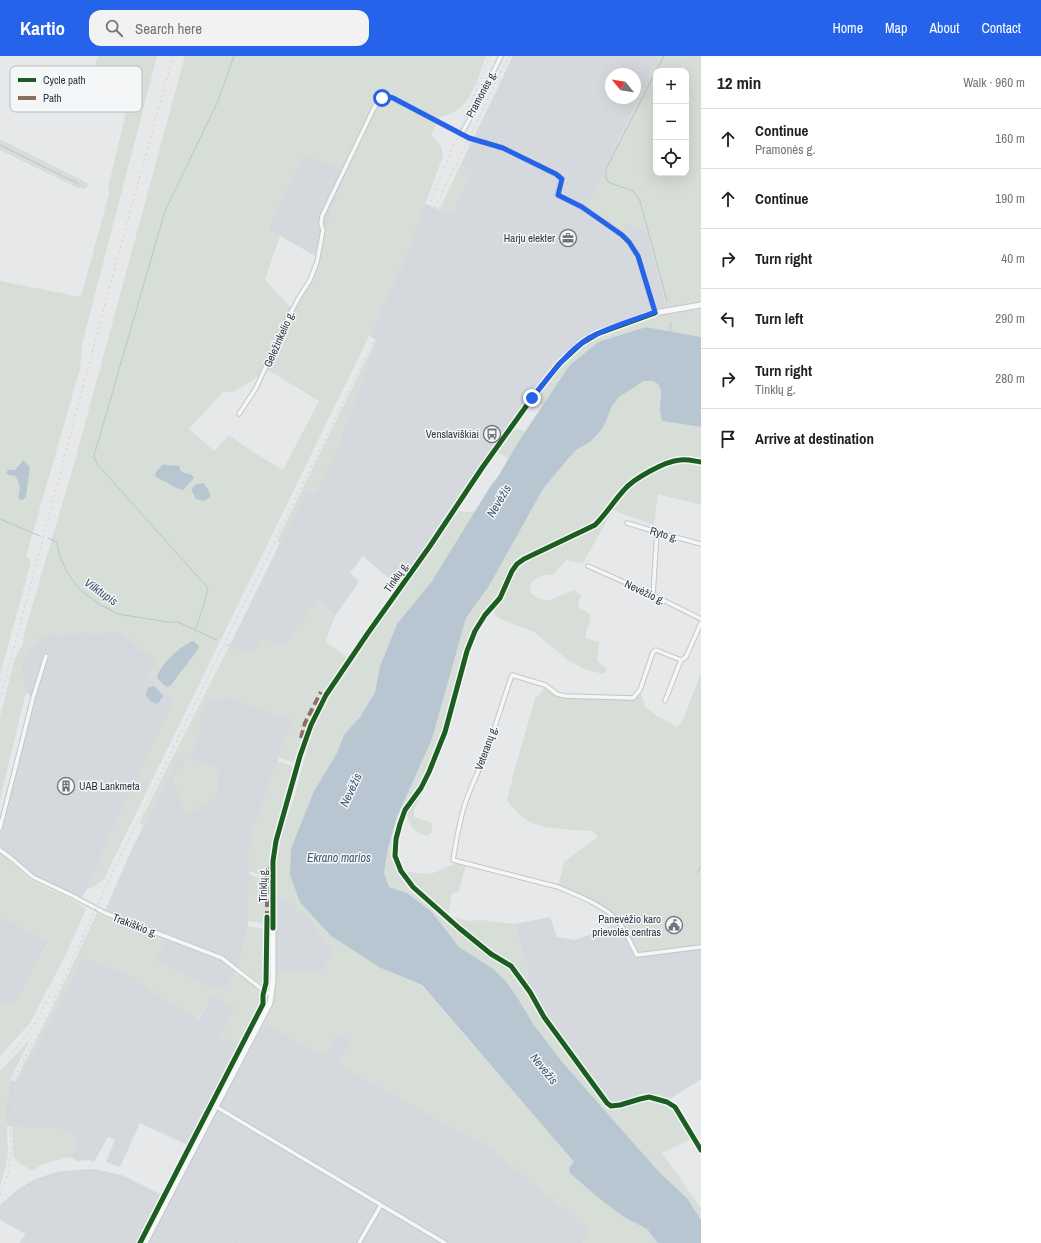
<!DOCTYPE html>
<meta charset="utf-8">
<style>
body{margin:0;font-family:"Archivo Narrow",sans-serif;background:#f2f2f2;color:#202124}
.controls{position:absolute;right:12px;top:12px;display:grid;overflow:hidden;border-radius:8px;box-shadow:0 4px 16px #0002}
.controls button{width:36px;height:36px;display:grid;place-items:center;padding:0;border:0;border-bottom:1px solid #e0e0e0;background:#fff;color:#202124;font:20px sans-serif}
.compass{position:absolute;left:605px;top:12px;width:36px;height:36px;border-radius:50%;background:#fff;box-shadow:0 4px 16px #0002;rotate:300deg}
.stop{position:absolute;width:12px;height:12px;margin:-9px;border:3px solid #2563eb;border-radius:50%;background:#fff}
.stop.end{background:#2563eb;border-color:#fff;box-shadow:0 1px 4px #0008}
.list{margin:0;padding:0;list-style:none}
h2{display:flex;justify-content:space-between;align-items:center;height:52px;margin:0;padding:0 16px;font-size:17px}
h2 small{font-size:13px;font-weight:400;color:#757577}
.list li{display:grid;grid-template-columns:26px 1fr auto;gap:12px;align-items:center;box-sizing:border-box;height:60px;padding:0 16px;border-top:1px solid #e0e0e0}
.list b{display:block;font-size:15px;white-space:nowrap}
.list p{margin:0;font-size:13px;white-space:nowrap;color:#757577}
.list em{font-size:13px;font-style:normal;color:#757577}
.icon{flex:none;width:22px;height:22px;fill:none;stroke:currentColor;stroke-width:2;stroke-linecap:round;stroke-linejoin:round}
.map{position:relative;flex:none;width:701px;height:1187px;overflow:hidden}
header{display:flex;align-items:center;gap:24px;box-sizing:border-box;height:56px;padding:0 20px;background:#2563eb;color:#fff}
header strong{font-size:19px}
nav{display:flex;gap:22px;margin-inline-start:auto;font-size:14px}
.search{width:280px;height:36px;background:#f2f2f2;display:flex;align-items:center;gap:10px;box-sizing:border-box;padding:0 14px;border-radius:12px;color:#757577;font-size:15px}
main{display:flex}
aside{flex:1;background:#fff}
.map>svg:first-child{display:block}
.built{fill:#d5d8dc;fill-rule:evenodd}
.green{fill:#d7ddd7;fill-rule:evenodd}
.water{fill:#b8c6d1}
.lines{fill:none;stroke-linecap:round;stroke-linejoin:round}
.stream{stroke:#b8c6d1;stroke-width:1}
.street-casing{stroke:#c4c6c8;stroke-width:5.5}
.secondary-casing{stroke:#c4c6c8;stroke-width:7}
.street{stroke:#f5f6f6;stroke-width:3.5}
.secondary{stroke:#f7f8f8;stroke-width:5}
.rail{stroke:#ced0d1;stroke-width:1;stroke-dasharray:2 4;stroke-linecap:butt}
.quiet{stroke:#8d6e63;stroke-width:4;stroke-dasharray:8 4;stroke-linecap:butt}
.cycleway-casing{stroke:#f4f6f8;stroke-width:8}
.cycleway{stroke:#1b5e20;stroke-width:5}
.route{stroke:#2563eb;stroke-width:5}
.labels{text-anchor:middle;stroke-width:3;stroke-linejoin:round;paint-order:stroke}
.street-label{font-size:11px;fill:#2e3742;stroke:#f4f6f8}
.poi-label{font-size:11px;fill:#2e3742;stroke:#f4f6f8;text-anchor:end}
.water-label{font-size:12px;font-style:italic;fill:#3d5871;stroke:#f4f6f8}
.key{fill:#f4f6f8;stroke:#b9bdc1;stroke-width:1}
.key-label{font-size:11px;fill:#2e3742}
</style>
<header>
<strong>Kartio</strong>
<div class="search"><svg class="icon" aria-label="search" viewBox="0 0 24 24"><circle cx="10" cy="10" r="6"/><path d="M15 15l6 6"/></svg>Search here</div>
<nav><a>Home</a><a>Map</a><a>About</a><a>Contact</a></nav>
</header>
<main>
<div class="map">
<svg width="701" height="1187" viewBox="0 0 701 1187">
<rect width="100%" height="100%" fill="#e6e8ea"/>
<!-- built -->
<path class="built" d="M513 0H658L588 150 623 174 628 167 647 176 666 252 648 257 599 274 582 284 561 303 533 338 492 393 398 530 363 500 350 517 359 526 335 560 318 543 284 591 265 582 253 597 247 599 229 591 280 487 306 436 316 437 336 395 377 284 369 280 407 197 425 148 452 158 471 115 461 108ZM611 18H635V42H611Z
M306 98 346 116 325 176 319 202 268 173 290 124Z
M122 576 142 595 158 602 146 620 175 644 121 755 87 833 80 844 33 821 0 794V772L33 642 26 636 21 612 22 605 29 595 43 579 45 578Z
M227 641 292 664 250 783 248 870 238 911 226 931H207L156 904 165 884 124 869 103 859 132 793 178 701 185 705 184 708 175 719 173 725 181 743V749L218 736 217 714 214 711 191 703 190 701 200 673 198 663 209 644Z
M275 842 286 844 303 857 320 877 324 886 335 893 323 916 276 915Z
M0 860 49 885 13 952 0 946Z
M550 861 557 881 575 884 607 872 618 865 701 891V1023L671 1042 668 1039 634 1040 615 1049H611L607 1047 544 961 527 933 528 908 524 903 515 868Z
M83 901 132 920 166 945 199 963 212 938 234 951 243 994 192 1091 140 1067 120 1111 106 1106 115 1084 108 1081 94 1106 90 1104 77 1105 70 1101 79 1083 28 1071 6 1070V1051L10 1024 17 1026Z
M264 967 324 999 337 976 353 985 339 1008 489 1091 590 1174 583 1187H149L188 1109Z
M93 1113 122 1119 166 1141 143 1187H19L26 1178 0 1164V1149L16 1135 35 1123 57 1116Z"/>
<!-- green -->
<path class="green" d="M98 0H157L82 288 80 313 26 500 31 506 0 619V225L81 241 109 138 108 132 129 44 91 36 85 33 89 26ZM21 405 30 411 26 441 20 444 18 441C22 433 20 427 15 420L9 419V414H15Z
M185 0H486C480 16 475 38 461 51 455 56 447 59 439 62L431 79C438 85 443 91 443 100L407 197 369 280 104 823 93 831 87 833 121 755 175 644 146 620 158 602 142 595 122 576 45 578 43 579 22 605 21 612 26 636 0 744V661L15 602 23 588 24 578 74 408ZM306 99 346 116 325 176 319 202 310 224 292 253 265 224 280 180 268 172 290 124ZM268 314 319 345 283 414 250 394 229 379 214 395 189 373 224 335 232 337ZM164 408 171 410H179L182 416 185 417 158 413ZM196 428H205L210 437 207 444 196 443 192 438V432ZM193 585 199 592 158 617C164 606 181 589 193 585Z
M658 0H701V249L666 252 647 176 628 167 623 175 588 150ZM656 15H686V117H656Z
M0 83 82 124 88 128 86 133 78 132 0 94Z
M461 108 471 114 452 158 439 154Z
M701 253V281L646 271 598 286 569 310 543 350 535 342 561 311 576 295 598 280 659 259Z
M376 283 377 284 336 395 316 438 306 436 280 487 277 485Z
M649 324 657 326 661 334 660 353 662 365 701 371V449L658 438 654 469 613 454 583 507 566 504 554 518 541 520 531 526 530 536 536 541 547 545 574 534 581 540 578 547 579 552 590 558C591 567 585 573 586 582L599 586 597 604 607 614 603 618 584 613 568 604 534 576 500 563 495 559 494 553 475 575 467 595 445 676 429 716 431 719 414 754V761L432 767V776L427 780C409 774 411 769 405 754 397 776 390 794 401 815 409 816 425 819 433 817 444 814 453 805 466 808L459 835 452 838 448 860 469 865 481 864 515 868 524 903 528 908 527 933 544 961 607 1047C616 1052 625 1043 633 1041 641 1038 664 1035 670 1041 678 1049 688 1071 694 1081L662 1097 701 1152V1164L687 1142 660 1117 563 1007 534 969 517 941 505 924 492 912 459 891 432 856 407 837 389 831 384 817 388 792 396 763 432 683 466 562 489 530 543 433 568 403 576 394 582 391 608 358 619 341 644 325Z
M514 372 526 376 509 403 497 396Z
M457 454 465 456 476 455 432 525 397 568 380 610 375 635 360 661 344 679 337 697 314 735 381 912 421 929 574 1106 601 1144 624 1161 647 1173 658 1187H583L590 1174 489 1091 339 1008 353 985 337 976 324 999 264 967 274 943 276 915 323 916 335 893 324 886 320 877 303 857 286 844 275 842 274 812 276 801 279 785 295 739 312 674 328 641 382 562 391 553 402 537 403 532 432 492Z
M318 543 335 560 325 586 348 602 314 655 296 704 291 706 278 701 291 664 227 641 209 644 198 663 200 673 190 701 191 703 214 711 217 714 218 736 214 742 192 757 188 758 185 756 181 749V743L173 725 175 719 185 705 178 701 144 770 139 767 229 591 247 599 253 597 265 582 284 590Z
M701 616V891L637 899C631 889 625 872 617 864 606 852 573 837 558 831L564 806 598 781 592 775C577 774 546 773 532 767 523 763 512 752 507 744L516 708 536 640 540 639 545 629 556 638 633 642 640 634 645 651 657 660 677 671 683 665Z
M277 705 292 710 294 714 272 797 269 818 265 820 249 815 250 783Z
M0 796 32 825 69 842 86 853 66 898 30 967 0 1000V946L13 952 49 886 0 860Z
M249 818 270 826V865L268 868 248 865Z
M97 857 124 869 165 884 156 904 207 931H226L234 916 269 942 265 952 243 994 218 980 234 951 212 938 198 963 166 945 132 920 83 901 17 1026 15 1025 48 961Z
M248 870 263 873 270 878V883L268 893 265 891V904L267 905 269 902 271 914 269 931 267 932 264 930 238 911Z
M31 982 10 1024 6 1051 8 1097 6 1110 0 1130V1015Z
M12 1070 60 1072 80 1083 70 1101 43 1108 32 1115 15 1104 13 1098Z"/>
<!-- water -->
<path class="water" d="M646 271 701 281V371L662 365C661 360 660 356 660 351 660 341 665 330 653 325H644L619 341 611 352 606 365 602 373 590 386 576 394 568 403 543 433 489 530 466 562 432 683 396 763 388 792 384 817 389 831 407 837 432 856 459 891 492 912 505 924 517 941 534 969 563 1007 660 1117 687 1142 701 1164V1187H658L647 1173 624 1161 601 1144 570 1117 569 1112 574 1106 422 929 381 912 331 880 300 846 290 819 291 793 314 735 337 697 344 679 360 661 375 636 380 610 397 568 432 525 490 431 499 419 519 385 569 310 598 286Z
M23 404 30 411 26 441 24 443 20 444 18 441C21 433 20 427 15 420L9 419 6 417 8 414H15Z
M164 408C171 411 175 408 179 410L182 416 192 419 194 422 183 434 179 433 156 421 155 418 158 413Z
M204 427 210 437V441L205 445 196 443 192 436V432L196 428Z
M193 585 198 589 199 592 171 629 167 631 163 628 157 622C159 609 181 589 193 585Z
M154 630 163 640 159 646 157 648 150 645 146 639 148 632Z"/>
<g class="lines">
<!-- stream -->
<path class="stream" d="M656 15 606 113V122L608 126 633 135 640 145 667 245
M656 15 664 0
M0 89 79 128
M670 275 671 267
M0 463 40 480
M48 482 57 486 59 498 67 516 79 533 99 548 118 558 168 566H178L217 584
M195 574 202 555 208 532 97 408 94 400 165 155 218 45 234 0
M227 589 229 590
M697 817 701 811"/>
<!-- street casing -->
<g class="street-casing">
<path id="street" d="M462 77 474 55 501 0
M239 358 256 332 287 264 298 243 310 224 317 206 323 174 321 168 322 160 374 52 377 47 384 41 393 42 469 82 503 92 559 120 561 123 557 139 582 151 622 179 629 186 638 200 655 257
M627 467 657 476 701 488
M588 510 653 539 701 563
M653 539 657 476
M701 567 686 601 681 604 656 594 653 596 640 634 633 642 565 640 557 638 545 629 512 619C503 644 496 669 487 694 480 713 470 731 464 751 459 768 456 786 453 804L558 831C575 838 605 850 617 864 625 872 631 889 637 899L701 891
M665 645 681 604
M0 772 33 642 46 600
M0 794 11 802 33 821 71 839 105 857 222 902 259 931 272 939
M215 1050 445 1187
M359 1187 381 1149"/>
</g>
<!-- secondary casing -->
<g class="secondary-casing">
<path id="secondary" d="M145 1187 270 947 273 924V805L276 785 300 700 311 669 326 639 368 577 430 490 482 412 532 342 559 308 582 287 597 278 655 257 701 249"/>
</g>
<!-- street -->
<use href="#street" class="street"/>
<!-- secondary -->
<use href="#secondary" class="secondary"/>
<!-- rail -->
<path class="rail" d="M424 162 490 0
M0 644 109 233 173 0
M0 1010C23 987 37 966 51 937
M0 1139 8 1118 10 1105 11 1094 9 1053 10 1041 14 1022 46 962 116 809 373 285 424 174 509 0
M0 1151C30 1121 73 1106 114 1119 129 1124 142 1132 155 1139 183 1154 209 1171 237 1187"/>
<!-- quiet -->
<path class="quiet" d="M301 682 305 667 321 636
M267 863V811"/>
<!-- cycleway casing -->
<g class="cycleway-casing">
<path id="cycleway" d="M701 406C694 405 687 403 680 404 665 405 633 423 624 434 614 445 606 458 595 469L524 503 517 508 512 515 500 542 485 559 475 575 467 595 445 676 429 716 421 732 405 754 400 768 396 783 395 800 401 815 413 831 459 872 491 898 511 910 530 936 544 961 607 1047 611 1050 620 1049 640 1043 649 1041 667 1046 675 1051 701 1094
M273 872V805L276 785 300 700 311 669 326 639 368 577 430 490 482 412 532 342 559 308 582 287 597 278 655 257
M140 1187 263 948V939L266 927 267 861"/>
</g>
<!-- cycleway -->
<use href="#cycleway" class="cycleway"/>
</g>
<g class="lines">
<!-- route -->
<path class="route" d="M382 42 386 40 393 42 469 82 503 92 556 118 562 123 558 139 582 151 622 179 629 186 638 200 655 256C634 264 608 271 589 282 566 296 549 321 532 342"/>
</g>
<!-- icons -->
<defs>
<g id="office-ring" transform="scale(0.9)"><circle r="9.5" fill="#f4f6f8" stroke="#6e757d" stroke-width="1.5"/><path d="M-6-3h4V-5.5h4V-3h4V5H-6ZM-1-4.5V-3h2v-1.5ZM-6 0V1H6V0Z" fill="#6e757d"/></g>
<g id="bus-ring" transform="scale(0.9)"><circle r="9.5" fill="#f4f6f8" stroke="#6e757d" stroke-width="1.5"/><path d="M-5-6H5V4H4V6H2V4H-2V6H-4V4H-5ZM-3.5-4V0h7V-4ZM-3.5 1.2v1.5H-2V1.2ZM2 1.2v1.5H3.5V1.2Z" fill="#6e757d"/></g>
<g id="building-ring" transform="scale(0.9)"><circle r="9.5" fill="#f4f6f8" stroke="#6e757d" stroke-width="1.5"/><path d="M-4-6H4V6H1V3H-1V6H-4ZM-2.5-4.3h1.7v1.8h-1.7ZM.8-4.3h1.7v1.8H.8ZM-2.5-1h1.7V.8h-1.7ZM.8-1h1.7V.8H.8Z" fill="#6e757d"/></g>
<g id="civic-ring" transform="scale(0.9)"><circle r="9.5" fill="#f4f6f8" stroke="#6e757d" stroke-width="1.5"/><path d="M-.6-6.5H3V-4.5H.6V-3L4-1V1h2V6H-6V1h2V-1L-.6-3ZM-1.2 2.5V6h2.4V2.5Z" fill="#6e757d"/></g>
</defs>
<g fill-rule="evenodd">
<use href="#office-ring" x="568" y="182"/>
<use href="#bus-ring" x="492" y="378"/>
<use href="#building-ring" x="66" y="730"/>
<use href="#civic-ring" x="674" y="869"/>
</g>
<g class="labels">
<!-- street labels -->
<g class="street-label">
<text transform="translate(481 38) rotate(-62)" y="4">Pramonės g.</text>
<text transform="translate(279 283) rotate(-66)" y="4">Geležinkelio g.</text>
<text transform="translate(664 478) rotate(16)" y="4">Ryto g.</text>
<text transform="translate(396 521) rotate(-55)" y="4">Tinklų g.</text>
<text transform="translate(645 536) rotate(25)" y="4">Nevėžio g.</text>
<text transform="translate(486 692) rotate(-70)" y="4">Veteranų g.</text>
<text transform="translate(263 829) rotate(-90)" y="4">Tinklų g.</text>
<text transform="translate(135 869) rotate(21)" y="4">Trakiškio g.</text>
</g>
<!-- poi labels -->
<g class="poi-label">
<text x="555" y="186">Harju elekter</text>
<text x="479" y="382">Venslaviškiai</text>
<text x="79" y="734" text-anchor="start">UAB Lankmeta</text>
<text x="661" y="867">Panevėžio karo<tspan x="661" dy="13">prievolės centras</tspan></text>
</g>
<!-- water labels -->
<g class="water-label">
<text transform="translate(499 445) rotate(-59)" y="4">Nevėžis</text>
<text transform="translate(101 536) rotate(35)" y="4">Vilktupis</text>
<text transform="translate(351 734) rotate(-65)" y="4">Nevėžis</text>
<text x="339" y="806">Ekrano marios</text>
<text transform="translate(544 1013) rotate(51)" y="4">Nevėžis</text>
</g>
</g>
<!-- legend -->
<rect x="10" y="10" width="132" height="46" rx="6" class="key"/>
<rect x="18" y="22" width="18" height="4" fill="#1b5e20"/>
<rect x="18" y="40" width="18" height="4" fill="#8d6e63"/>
<g class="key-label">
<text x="43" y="28">Cycle path</text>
<text x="43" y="46">Path</text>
</g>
</svg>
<div class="controls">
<button>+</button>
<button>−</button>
<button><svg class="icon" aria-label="locate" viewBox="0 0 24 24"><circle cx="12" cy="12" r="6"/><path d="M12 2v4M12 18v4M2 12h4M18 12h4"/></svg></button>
</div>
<svg class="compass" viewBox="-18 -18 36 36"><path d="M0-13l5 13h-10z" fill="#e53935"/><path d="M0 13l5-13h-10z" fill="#757577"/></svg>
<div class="stop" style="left:382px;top:42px"></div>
<div class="stop end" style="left:532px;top:342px"></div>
</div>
<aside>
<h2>12 min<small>Walk · 960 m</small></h2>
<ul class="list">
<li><svg class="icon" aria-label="ahead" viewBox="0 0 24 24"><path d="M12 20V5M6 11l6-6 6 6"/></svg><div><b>Continue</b><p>Pramonės g.</p></div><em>160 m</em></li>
<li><svg class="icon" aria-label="ahead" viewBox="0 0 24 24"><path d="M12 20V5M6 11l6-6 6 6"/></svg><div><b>Continue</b></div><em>190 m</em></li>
<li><svg class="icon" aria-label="right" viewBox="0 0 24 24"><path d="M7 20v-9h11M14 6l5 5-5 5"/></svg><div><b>Turn right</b></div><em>40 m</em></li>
<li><svg class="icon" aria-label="left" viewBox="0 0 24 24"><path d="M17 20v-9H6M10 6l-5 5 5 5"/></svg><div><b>Turn left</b></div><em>290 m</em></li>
<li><svg class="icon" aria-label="right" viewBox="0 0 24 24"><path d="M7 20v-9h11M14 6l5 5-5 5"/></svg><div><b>Turn right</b><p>Tinklų g.</p></div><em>280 m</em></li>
<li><svg class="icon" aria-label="arrive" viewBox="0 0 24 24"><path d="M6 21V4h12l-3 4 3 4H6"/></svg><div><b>Arrive at destination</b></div></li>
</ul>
</aside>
</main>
